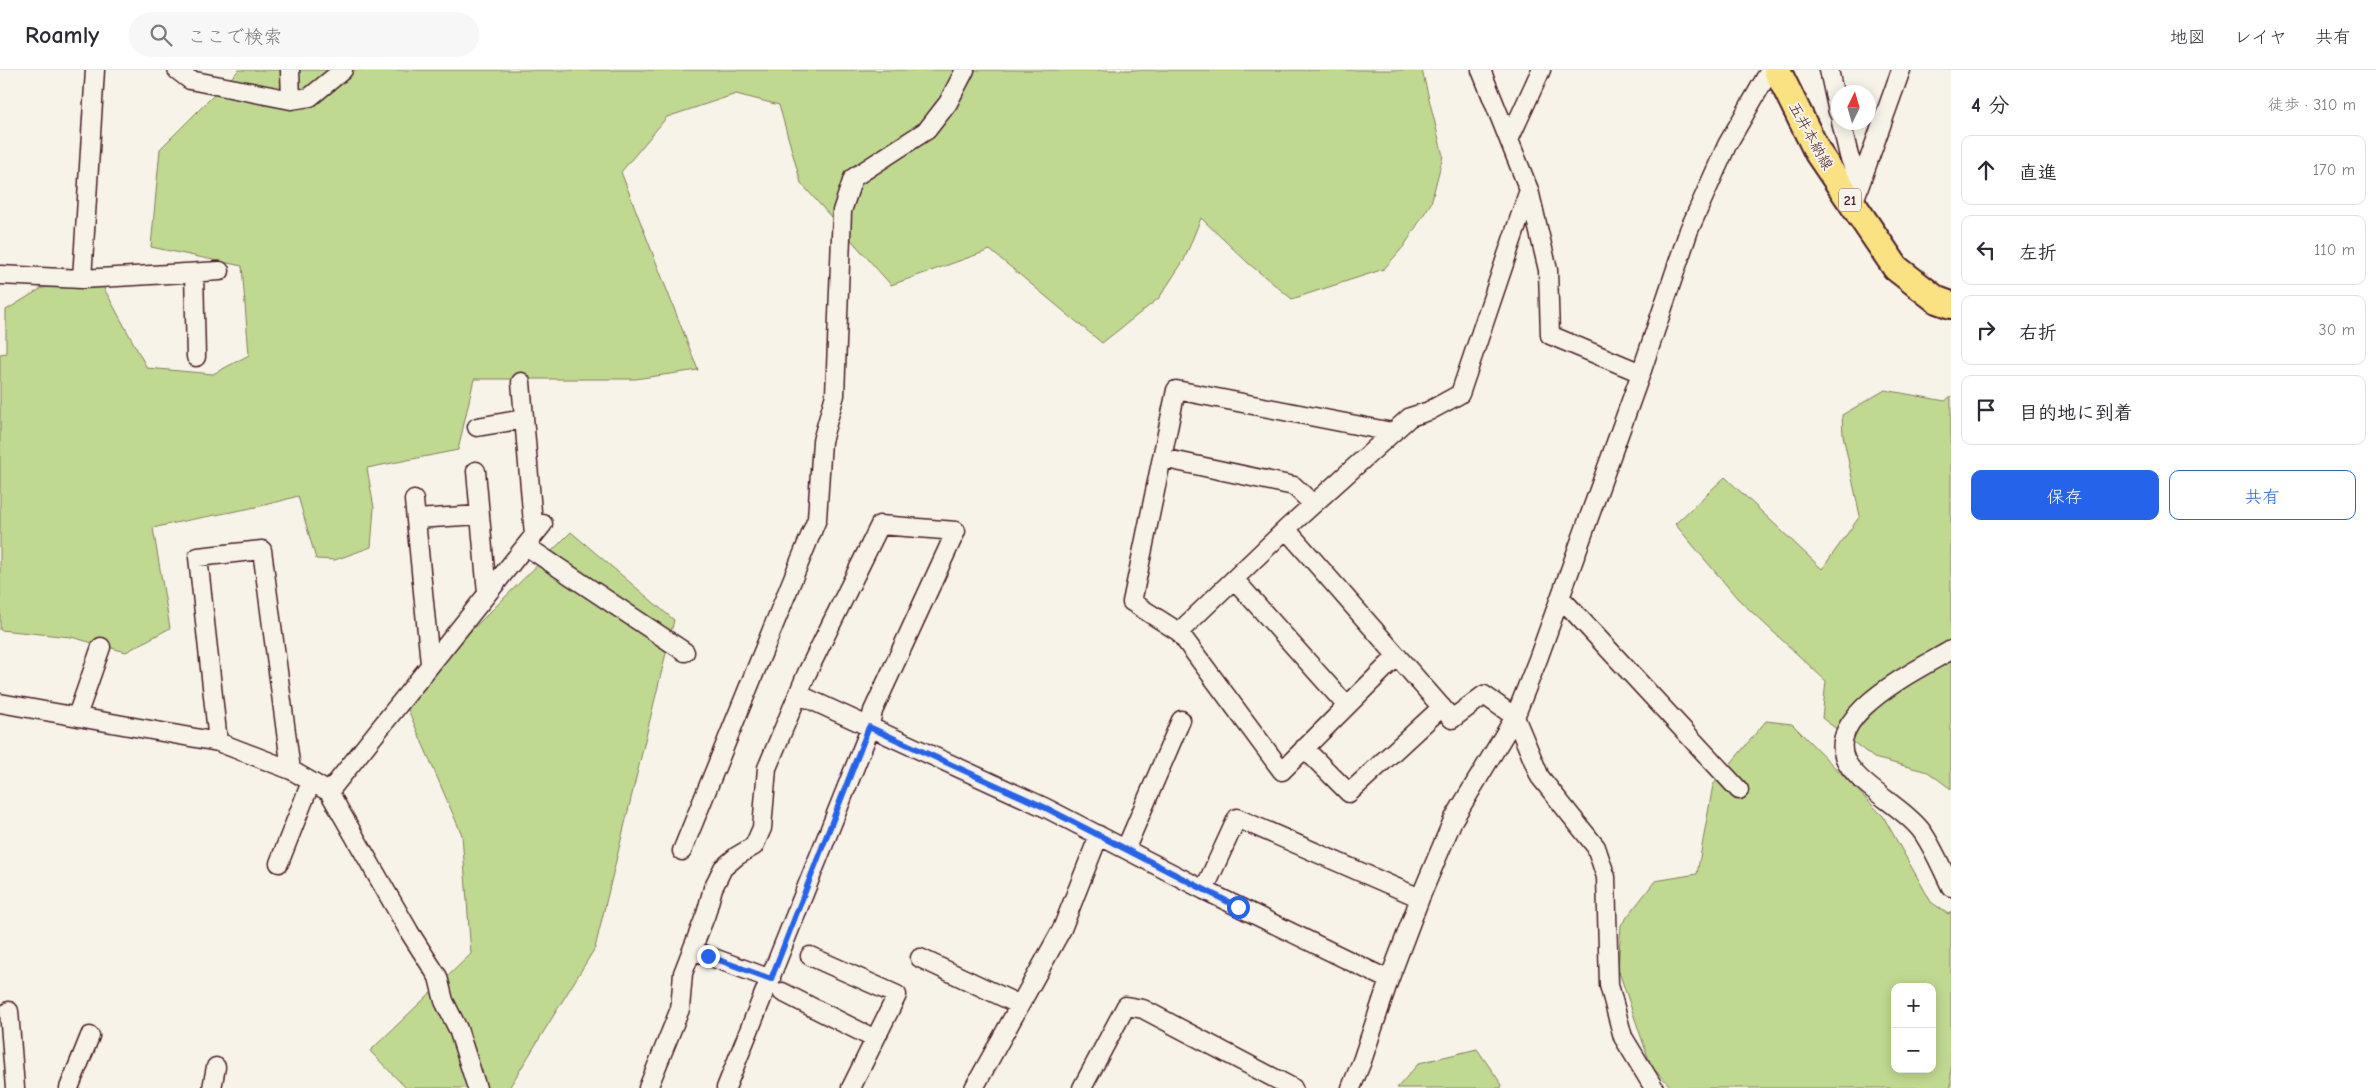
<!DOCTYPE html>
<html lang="ja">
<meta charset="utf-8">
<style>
body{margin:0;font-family:"Comic Neue","Klee One",sans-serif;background:#f7f7f7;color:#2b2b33}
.controls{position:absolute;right:15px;bottom:15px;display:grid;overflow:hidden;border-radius:10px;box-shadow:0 2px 12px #0003}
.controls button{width:45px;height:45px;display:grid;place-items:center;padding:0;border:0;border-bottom:1px solid #e1e1e2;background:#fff;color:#2b2b33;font:25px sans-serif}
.compass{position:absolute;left:1831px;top:15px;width:45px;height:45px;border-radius:50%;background:#fff;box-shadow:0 2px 12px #0003;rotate:5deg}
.stop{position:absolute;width:15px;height:15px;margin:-11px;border:4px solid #2563eb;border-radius:50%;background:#fff}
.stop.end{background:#2563eb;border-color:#fff;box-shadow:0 1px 5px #0008}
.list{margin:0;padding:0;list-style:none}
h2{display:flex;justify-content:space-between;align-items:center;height:65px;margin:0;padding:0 20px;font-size:21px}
h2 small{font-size:16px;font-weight:400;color:#7c7c81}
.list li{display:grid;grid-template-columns:32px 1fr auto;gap:15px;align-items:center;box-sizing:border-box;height:70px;margin:0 10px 10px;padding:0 10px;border:1px solid #e1e1e2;border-radius:10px}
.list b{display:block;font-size:19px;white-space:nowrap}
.list em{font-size:16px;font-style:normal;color:#7c7c81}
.actions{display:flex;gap:10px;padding:15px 20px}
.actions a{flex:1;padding:11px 0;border:1px solid #2563eb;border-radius:10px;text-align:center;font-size:18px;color:#2563eb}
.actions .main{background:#2563eb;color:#fff}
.icon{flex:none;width:28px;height:28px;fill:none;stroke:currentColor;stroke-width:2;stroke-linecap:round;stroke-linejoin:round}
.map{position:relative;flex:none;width:1951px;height:1018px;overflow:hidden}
header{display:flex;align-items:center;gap:30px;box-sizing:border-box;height:70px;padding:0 25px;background:#fff;border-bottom:1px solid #e1e1e2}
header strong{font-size:24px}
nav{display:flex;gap:28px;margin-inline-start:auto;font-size:18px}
.search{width:350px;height:45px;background:#f7f7f7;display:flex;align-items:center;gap:12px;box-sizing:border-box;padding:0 18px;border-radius:28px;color:#7c7c81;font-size:19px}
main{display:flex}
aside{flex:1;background:#fff}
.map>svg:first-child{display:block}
.green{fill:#c0d990;stroke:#857c5e;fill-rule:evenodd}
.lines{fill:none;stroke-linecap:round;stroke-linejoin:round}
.street-casing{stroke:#4a1f2b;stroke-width:21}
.primary-casing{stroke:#4a1f2b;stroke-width:30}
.street{stroke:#f7f3e8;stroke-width:18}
.primary{stroke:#fae181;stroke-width:26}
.route{stroke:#2563eb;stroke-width:6}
.labels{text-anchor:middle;stroke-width:4;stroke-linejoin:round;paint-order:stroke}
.shield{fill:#f7f3e8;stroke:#7e5f64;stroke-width:1}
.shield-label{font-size:14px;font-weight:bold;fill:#4a1f2b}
.street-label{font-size:15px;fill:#4a1f2b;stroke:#f7f3e8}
</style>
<header>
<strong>Roamly</strong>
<div class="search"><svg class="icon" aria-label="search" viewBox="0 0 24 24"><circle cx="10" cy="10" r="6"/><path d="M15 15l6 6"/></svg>ここで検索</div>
<nav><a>地図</a><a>レイヤ</a><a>共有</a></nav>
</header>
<main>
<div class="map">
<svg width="1951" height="1018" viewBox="0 0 1951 1018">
<rect width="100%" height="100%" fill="#f7f3e8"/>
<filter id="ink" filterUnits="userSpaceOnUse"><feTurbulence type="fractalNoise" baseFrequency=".02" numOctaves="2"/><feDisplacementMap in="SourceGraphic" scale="10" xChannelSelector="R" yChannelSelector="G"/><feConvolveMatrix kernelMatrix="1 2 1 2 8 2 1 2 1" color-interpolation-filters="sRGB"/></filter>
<g filter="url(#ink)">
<!-- green -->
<path class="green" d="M239 0H1422L1443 86 1431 133 1404 176 1384 199 1292 229 1248 193 1201 148 1184 190 1159 228 1102 273 990 180 891 215 801 113 779 35 736 24 667 47 621 102 698 300 635 309H474L458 380 367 398 374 438 371 477 335 490 316 489 298 426C250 441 201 446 153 458L170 558 126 582 71 567 0 560V284L6 283V240L42 218 100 211 147 298 213 304 249 285 242 196 151 177 160 79Z
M1885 320 1945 331 1951 326V719L1928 702 1874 688 1822 648 1826 611 1738 529 1675 454 1725 407 1822 499 1860 446 1843 365 1842 345Z
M571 462 674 550 595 878 509 1018H406L370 981 471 884 462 765 403 628Z
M1766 651 1792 654 1883 746 1931 832 1948 844 1951 842V1018H1672L1651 996 1618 899 1621 855 1655 811 1697 804 1713 715ZM1895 917H1932V999H1895Z
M1477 979 1502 1015 1501 1018H1397L1419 993Z"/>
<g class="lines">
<!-- street casing -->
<g class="street-casing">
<path id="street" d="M177 0 190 10 291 30 310 27 343 0
M290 0 291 30
M1829 0 1838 42
M1841 52 1849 86 1860 114
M1509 70 1541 0
M1529 120 1548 200 1550 265 1641 303
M1853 134 1901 0
M194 203 196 287
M0 205 82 209 220 201
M82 209 95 0
M521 312 534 465
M477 357 524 349
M1392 362 1176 320 1132 532 1179 562 1282 701 1397 586
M1162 388 1294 416 1313 434
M476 401 487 523
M414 430 430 593
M416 449 480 445
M1286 459 1452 649 1484 625 1515 647 1540 707 1596 777 1606 807 1609 915 1623 967 1654 1018
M526 476 685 582
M1234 509 1347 636
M1561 528 1739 720
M1179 562 1286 459 1410 347 1429 341 1460 324 1529 120 1481 0
M1951 580C1918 600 1807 651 1854 702 1873 724 1902 737 1920 759 1932 774 1942 799 1951 817
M798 624 1046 738 1204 820 1389 910
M0 633 218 672 291 700 329 722 543 454
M77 646 101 577
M218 672 198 487 262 480 291 700
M1304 678 1349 723 1442 637
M329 722 410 863 438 907 444 931 458 959 477 1018
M1126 778 1181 650
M682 781 817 449 822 371 835 325 842 141 853 108 927 60 948 33 965 0
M279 793 311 712
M1204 820 1237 748 1420 828
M692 880 771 909
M810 886 897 925 851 1018
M920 888 1020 935
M782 922 875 969
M9 941 15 1018
M69 1018 90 966
M212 1018 216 997
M648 1018 680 939 683 903 706 844 713 818 723 798 737 786 754 776 762 758 767 698 807 603 880 455 956 461 873 641 868 664 726 1018
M974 1018 1062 859 1099 765
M1082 1018 1126 936 1143 939 1293 1018
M1351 1018 1362 991 1389 910 1420 828 1453 750 1515 647 1538 589 1641 303 1689 160 1727 75 1770 0"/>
</g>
<!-- primary casing -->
<g class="primary-casing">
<path id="primary" d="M1777 0 1818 83 1896 198 1937 230 1951 235"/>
</g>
<!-- street -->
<use href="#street" class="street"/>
<!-- primary -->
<use href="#primary" class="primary"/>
</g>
</g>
<g class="lines" filter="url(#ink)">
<!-- route -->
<path class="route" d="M708 886 771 909 869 657 1046 738 1238 837"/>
</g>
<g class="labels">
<!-- shield labels -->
<rect class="shield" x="1839" y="118.5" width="22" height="23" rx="4"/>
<g class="shield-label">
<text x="1850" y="135">21</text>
</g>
<!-- street labels -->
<g class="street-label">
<text transform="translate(1811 66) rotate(61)" y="5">五井本納線</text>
</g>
</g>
</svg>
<div class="controls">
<button>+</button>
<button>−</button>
</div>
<svg class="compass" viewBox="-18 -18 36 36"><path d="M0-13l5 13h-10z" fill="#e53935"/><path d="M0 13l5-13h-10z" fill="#7c7c81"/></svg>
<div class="stop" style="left:1238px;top:837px"></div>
<div class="stop end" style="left:708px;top:886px"></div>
</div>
<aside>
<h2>4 分<small>徒歩 · 310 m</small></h2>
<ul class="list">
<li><svg class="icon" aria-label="ahead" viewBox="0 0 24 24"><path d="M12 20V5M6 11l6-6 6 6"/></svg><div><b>直進</b></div><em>170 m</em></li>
<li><svg class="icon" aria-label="left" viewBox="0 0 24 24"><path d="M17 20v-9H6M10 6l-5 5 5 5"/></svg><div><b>左折</b></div><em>110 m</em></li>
<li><svg class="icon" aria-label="right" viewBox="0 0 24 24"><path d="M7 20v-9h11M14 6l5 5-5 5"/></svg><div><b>右折</b></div><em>30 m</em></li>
<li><svg class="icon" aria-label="arrive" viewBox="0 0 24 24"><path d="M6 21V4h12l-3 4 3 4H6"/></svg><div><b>目的地に到着</b></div></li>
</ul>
<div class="actions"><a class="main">保存</a><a>共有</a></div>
</aside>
</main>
